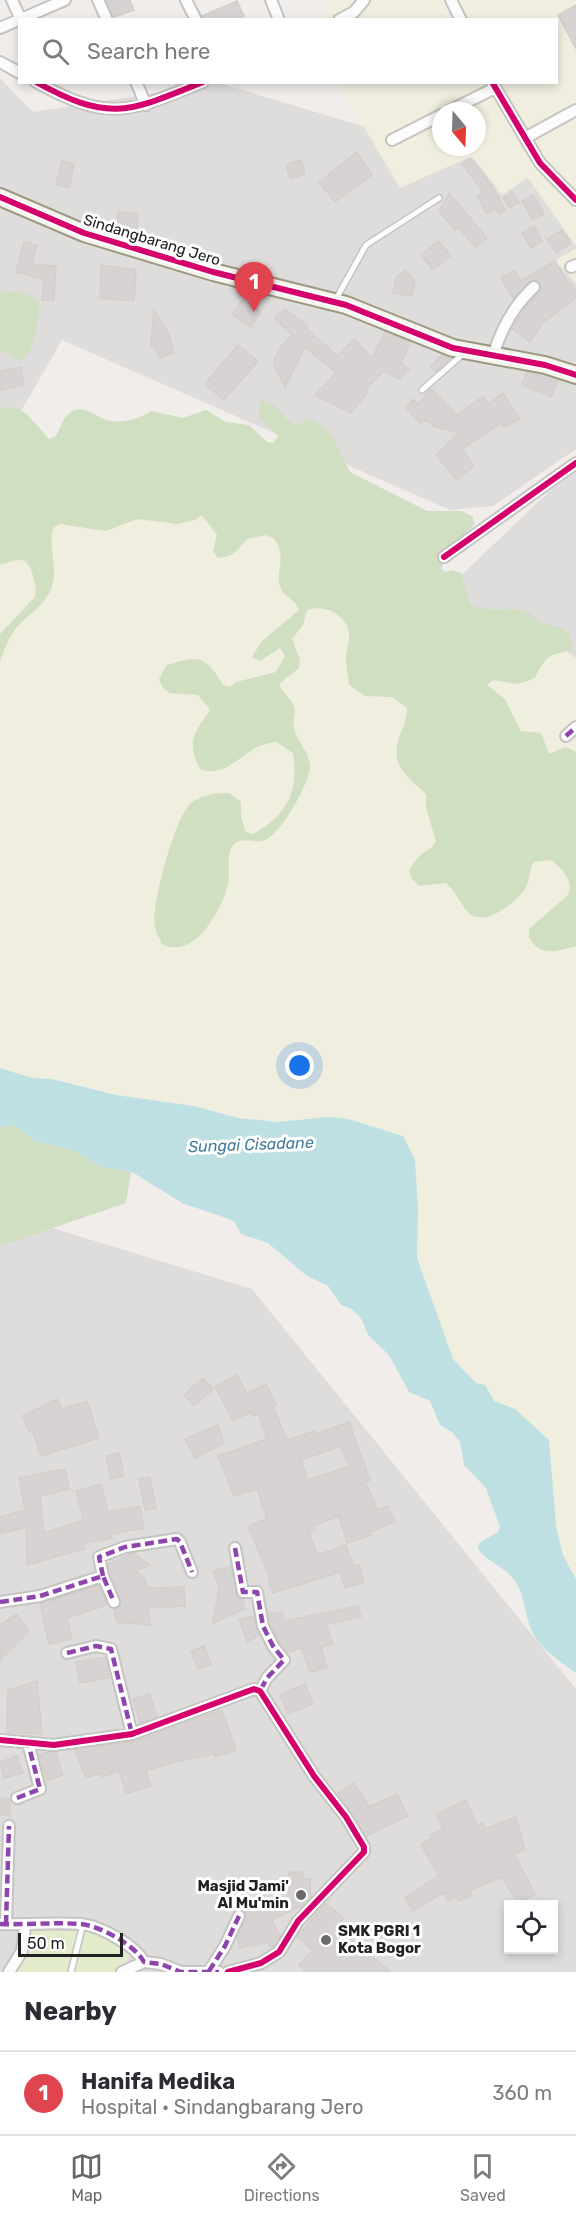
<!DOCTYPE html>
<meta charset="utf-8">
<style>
body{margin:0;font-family:Rubik,sans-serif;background:#f7f7f7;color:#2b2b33}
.controls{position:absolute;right:18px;bottom:18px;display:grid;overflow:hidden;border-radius:0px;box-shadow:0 3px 9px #0003}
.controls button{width:54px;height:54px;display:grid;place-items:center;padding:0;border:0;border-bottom:2px solid #e1e1e2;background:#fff;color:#2b2b33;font:30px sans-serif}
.compass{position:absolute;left:432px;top:102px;width:54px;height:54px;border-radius:50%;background:#fff;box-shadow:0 3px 9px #0003;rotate:161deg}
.scale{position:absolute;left:18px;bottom:15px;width:105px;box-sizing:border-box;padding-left:6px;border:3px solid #222;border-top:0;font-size:16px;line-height:21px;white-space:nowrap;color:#222;-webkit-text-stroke:4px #fff;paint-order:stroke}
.you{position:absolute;left:300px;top:1066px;width:21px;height:21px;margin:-15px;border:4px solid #fff;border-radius:50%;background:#1a73e8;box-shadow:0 0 0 9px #1a73e833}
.badge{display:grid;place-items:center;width:39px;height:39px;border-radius:50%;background:#6a6968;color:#fff;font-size:20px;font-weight:700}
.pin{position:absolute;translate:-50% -50px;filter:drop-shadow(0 2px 3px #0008)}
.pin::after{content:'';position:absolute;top:32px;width:21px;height:18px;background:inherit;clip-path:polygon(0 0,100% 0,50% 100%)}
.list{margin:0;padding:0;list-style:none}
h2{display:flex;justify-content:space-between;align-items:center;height:78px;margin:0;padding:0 24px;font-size:26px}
h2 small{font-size:20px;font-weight:400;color:#7c7c81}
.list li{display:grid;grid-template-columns:39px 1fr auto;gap:18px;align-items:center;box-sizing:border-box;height:84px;padding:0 24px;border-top:2px solid #e1e1e2}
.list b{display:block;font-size:22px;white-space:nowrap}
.list p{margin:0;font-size:20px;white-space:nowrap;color:#7c7c81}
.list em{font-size:20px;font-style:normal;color:#7c7c81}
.icon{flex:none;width:33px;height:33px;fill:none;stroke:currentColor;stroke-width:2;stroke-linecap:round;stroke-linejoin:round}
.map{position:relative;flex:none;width:576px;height:1972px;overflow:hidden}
.search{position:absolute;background:#fff;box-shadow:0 3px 9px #0003;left:18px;right:18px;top:18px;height:66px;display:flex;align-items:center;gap:15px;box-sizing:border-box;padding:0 21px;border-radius:0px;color:#7c7c81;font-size:22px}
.sheet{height:162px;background:#fff}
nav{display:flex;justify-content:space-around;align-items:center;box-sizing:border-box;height:84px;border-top:2px solid #e1e1e2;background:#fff;font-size:16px;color:#7c7c81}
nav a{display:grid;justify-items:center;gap:3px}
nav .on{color:#6a6968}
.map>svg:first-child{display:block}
.residential{fill:#dfdddc;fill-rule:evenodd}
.farmland{fill:#f0eedf;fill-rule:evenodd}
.grass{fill:#e2eccb}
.forest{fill:#d0dec1}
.water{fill:#bfe0e3}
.building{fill:#d7d3d2;stroke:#d3cfcc;stroke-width:1.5;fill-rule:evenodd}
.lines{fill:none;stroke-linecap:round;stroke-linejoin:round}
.lane-casing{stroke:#c6c4c3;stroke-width:8}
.street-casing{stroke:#c6c4c3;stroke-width:14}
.secondary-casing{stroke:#9b9982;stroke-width:20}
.lane{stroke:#fdfcfc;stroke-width:5}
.street{stroke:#fdfcfc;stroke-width:10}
.secondary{stroke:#f4f3ed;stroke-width:16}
.quiet{stroke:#8e44ad;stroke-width:4.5;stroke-dasharray:9 4.5;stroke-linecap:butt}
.cycleway-casing{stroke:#fff;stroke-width:10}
.cycleway{stroke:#d6006c;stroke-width:6}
.poi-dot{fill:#6a6968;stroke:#fff;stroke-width:2}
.labels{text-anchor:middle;stroke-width:6;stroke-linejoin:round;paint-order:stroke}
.street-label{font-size:15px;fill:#222;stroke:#fff}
.poi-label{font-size:15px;font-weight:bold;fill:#222;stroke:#fff;text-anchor:end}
.water-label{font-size:16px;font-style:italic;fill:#447d9b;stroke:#fff}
</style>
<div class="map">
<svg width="576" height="1972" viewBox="0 0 576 1972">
<rect width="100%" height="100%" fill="#f0edeb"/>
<!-- residential -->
<path class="residential" d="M0 78 33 112 219 83 576 190V449L493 506 450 510 62 340 0 448Z
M576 466V765L411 623Z
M0 1212 252 1289 576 1689V1972H0ZM508 1904H554V1950H508Z"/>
<!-- farmland -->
<path class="farmland" d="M325 0H576V246L528 178 502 195 472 156 400 188 338 83 556 82V20H320L329 9ZM441 111H477V147H441Z
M576 248V283L555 261Z
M75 424 429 561 465 614 557 645 576 658V1579L563 1555 556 1526 549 1440 515 1409 494 1401 453 1359 445 1341 417 1258 418 1209 403 1136 348 1119 278 1122 238 1118 194 1106 116 1095 52 1079 32 1078 0 1068V552Z"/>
<!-- grass -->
<path class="grass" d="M29 1931H90L133 1953 117 1972H13L26 1955Z"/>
<!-- forest -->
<path class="forest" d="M0 291 23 293 37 299C43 314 33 345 25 359L16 360 0 349Z
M260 401C278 401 282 419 296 426L309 419 322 425 333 438 350 472 427 511H461L472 516 475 524 448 551 441 569 445 572 453 570 461 573 470 605C491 614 510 605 527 612 533 615 537 621 543 623 557 628 576 627 571 650 547 655 546 657 535 678L518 684 493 680 487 685 505 699 521 731 541 733 549 754 566 747 576 752V946C557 951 540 958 529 937V929L568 895C574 880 563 870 551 860L534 862C529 870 530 877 527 885 521 900 484 928 469 913 460 904 456 891 446 883L419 886 412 879 409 871C414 861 421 852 432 848L436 841 426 808V794C405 774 389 765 400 735 404 726 407 719 407 708L392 697 365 696 349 685C348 675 346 665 346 656 347 648 350 639 349 632 345 613 324 604 307 610L303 625 292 639 300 660 299 668 279 684C282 693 291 698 294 706 297 712 292 722 294 729 297 741 310 753 310 767 309 784 281 834 265 840 255 844 244 836 234 844 225 853 231 873 228 884 221 911 195 960 162 944 160 939 156 933 155 927 150 908 175 818 190 804 200 795 215 793 229 793L241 802V817L246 832 253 834C288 814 299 792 293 753L276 742C270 743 263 744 257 747 238 757 226 776 201 770 186 744 193 733 210 710L198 695 170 693 163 688 159 679 167 665C199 655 206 656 223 685L230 687 236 682 276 672 285 656 280 648 260 661 252 657 261 642 299 610C296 599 285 598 281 589 273 572 289 561 274 538L265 535 247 539C238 550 233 557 218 558L213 551 217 535 202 515 195 520 177 524 138 519 105 531 60 524 53 528C48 549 59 569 51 589 44 607 25 616 14 631 8 639 4 651 0 661V634L34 598C37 591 36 587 34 580 29 556 21 557 0 565V409L15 407 28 415 49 439 56 436C60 429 63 417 71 412 83 404 95 416 106 420 119 424 141 419 151 411L183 418 206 410 226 422 249 425 267 442 273 443 278 436 259 418Z
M15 1125 35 1141 73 1150 101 1167 131 1171 126 1203 0 1246V1127Z"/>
<!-- water -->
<path class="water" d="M0 1068 32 1078 52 1079 116 1095 194 1106 238 1118 278 1122 329 1117 348 1119 403 1136 415 1160 418 1209 417 1258 453 1359 476 1383 485 1385 494 1401 515 1409 549 1440 556 1526 563 1555 576 1579V1673C561 1662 540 1649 532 1631 523 1613 526 1591 510 1575 500 1565 487 1561 478 1549L479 1543 498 1532 500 1527 486 1488 464 1465 460 1442 452 1432 440 1425 430 1401 409 1392 389 1355 368 1335 361 1318 352 1309 341 1305 328 1286 307 1276 268 1243 241 1234 235 1222 229 1219 182 1203 132 1172 101 1167 73 1150 35 1141 15 1125 0 1127Z"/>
<!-- building -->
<path class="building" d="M106 0H130L134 10 114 17Z
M237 1 244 16 236 20H203L202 16Z
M576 5V49L558 15Z
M357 152 372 175 335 202 319 182Z
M471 158 492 186 505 210 499 214 496 209 487 214 477 196 484 193 462 164Z
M301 160 305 174 290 179 286 165Z
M62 161 74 164 69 188 56 185Z
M512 192 519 202 510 208 503 198Z
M449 193 487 238 475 247 458 227 455 230 439 211Z
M533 195 544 214 533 220 522 201Z
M118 212 138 213 137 233 117 232Z
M534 226 542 241 531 248 522 233Z
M562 230 571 243 556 253 547 239Z
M438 241 451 256 433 270 421 255Z
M24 242 37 245 32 264 56 266 54 301 42 300 44 279 16 272Z
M555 261 566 279 576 290V298L543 323 530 342 512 329 526 307 540 292 541 285 537 280H532L513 298 501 278 515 270 521 281Z
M101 265 136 270 134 301 100 298Z
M405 270 415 281 412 296 393 293 396 278Z
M243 299 261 312 251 327 232 314Z
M285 309 308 326 306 328 337 356 354 339 372 358 385 332 411 342 401 363 409 369 399 379 384 371 366 389 368 392 351 413 315 395 336 373 305 347 285 387 273 363 279 349 292 335 274 318Z
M154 310 168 331 174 353 159 358 155 347 151 346Z
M238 345 258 361 224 400 205 384Z
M442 355 450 359 435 372 430 367Z
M21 367 24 385 0 390V371Z
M527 372 558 381 551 397 522 385Z
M431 389 457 415 483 396 488 404 503 393 520 419 504 427 501 423 462 449 474 466 457 480 436 455 459 433 433 426 428 421 420 423 406 408 413 399 418 404Z
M237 1375 247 1394 266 1384 276 1404 273 1406 287 1440 315 1431 316 1434 349 1422 370 1480 365 1482 378 1510 388 1506 395 1522 370 1532 371 1535 347 1543 339 1516 313 1526 315 1530 309 1532 317 1555 346 1545 354 1566 359 1565 364 1582 345 1588 340 1572 273 1593 268 1579H270L248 1526 267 1519 257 1489 234 1496 218 1456 267 1439 258 1413 253 1416 250 1412 233 1421 215 1386ZM341 1446 349 1466 308 1480 301 1460Z
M203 1378 213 1389 194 1406 184 1395Z
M57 1399 62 1409 87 1401 99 1438 41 1456 32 1430 29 1431 22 1416Z
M218 1425 224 1443 195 1458 185 1439Z
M119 1453 124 1476 111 1479 106 1456Z
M65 1469 69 1489 40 1496 44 1533 83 1520 76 1491 101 1484 108 1512 140 1506 144 1528 107 1535 112 1538 83 1544 84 1549 27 1565 26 1527 0 1534V1517L25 1510 19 1478Z
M150 1477 156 1508 145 1510 139 1479Z
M133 1553 151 1566 135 1570 144 1577 147 1588 184 1587 185 1606 148 1608 151 1625 117 1622 114 1609 120 1606 121 1600 108 1564Z
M231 1566 236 1594 243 1599 245 1609 213 1623 219 1588 213 1571Z
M99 1585 107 1605 67 1618 72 1639 49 1644 40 1604Z
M358 1606 361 1617 326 1624 333 1644 321 1647 327 1668 310 1672 301 1647 288 1653 279 1642 268 1614 282 1612 284 1621Z
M17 1614 29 1631 0 1660V1625Z
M254 1616 259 1635 247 1642 239 1619Z
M204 1646 211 1664 198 1669 191 1652Z
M105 1657 109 1678 80 1683 76 1662Z
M37 1681 42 1734 7 1732 8 1690Z
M305 1684 313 1704 288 1714 280 1695Z
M150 1694 157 1717 140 1723 133 1699Z
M222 1710 236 1750 215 1757 214 1754 174 1762 146 1771 151 1786 126 1794 119 1771 102 1777 101 1773 86 1778 75 1750 134 1741Z
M48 1752H56L63 1775 47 1780 39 1755Z
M17 1756 23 1773 4 1778 0 1762Z
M354 1783 369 1807 397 1794 408 1816 366 1836 338 1793Z
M0 1798 10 1799V1816L0 1815Z
M466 1800 477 1825 483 1823 485 1829 516 1817 525 1849 514 1854 535 1894 518 1904 502 1877 470 1890 472 1895 458 1901 457 1897 448 1901 444 1892 413 1911 405 1898 439 1875 421 1845 432 1838 430 1835 443 1829 437 1814Z
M289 1872H303V1879H310L311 1897 303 1905 272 1920 280 1936 274 1946 271 1948 268 1942 240 1948 237 1937 246 1916 242 1904 264 1896 268 1904 289 1895Z
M326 1903 344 1918 337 1928 391 1972H306L299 1965 313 1950 297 1937Z"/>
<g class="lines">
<!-- lane casing -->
<g class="lane-casing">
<path id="lane" d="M335 301 366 245 439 198
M422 390 463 354
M71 1972 83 1924"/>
</g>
<!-- street casing -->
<g class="street-casing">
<path id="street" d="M12 0 21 20
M98 0 107 20
M186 0 196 20
M271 0 279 20
M451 0 461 20
M339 20 354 12 364 0
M0 28 65 0
M0 62 20 73
M36 82C110 123 129 112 203 82
M136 82 146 105
M492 82 540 163 576 200
M449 111 495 88
M525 138 576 110
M392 140 441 115
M571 267 576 265
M493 356C501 329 513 306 534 287
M444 557 576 463
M566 736 576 727
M235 1548 243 1592H257L263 1626 273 1646 284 1660 267 1678 260 1691
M103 1576 99 1557 125 1547 177 1539 180 1542 192 1572
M0 1602 40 1596 103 1576 114 1602
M67 1653 96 1646 111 1649 132 1734
M0 1740 54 1745 132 1734 254 1689 260 1691 314 1776 346 1817 364 1847V1852L298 1921 279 1952 261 1963 228 1972
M17 1798 40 1789 28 1743
M0 1924C27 1925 54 1922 81 1924 100 1926 135 1945 144 1962L161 1964 181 1972H219
M6 1924 9 1826
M209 1971 225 1946 239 1916
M9 1972 22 1951 25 1926
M122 1972 144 1962"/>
</g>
<!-- secondary casing -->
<g class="secondary-casing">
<path id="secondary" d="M0 197 84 233 213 272 346 305 453 348 545 365 576 375"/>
</g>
<!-- lane -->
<use href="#lane" class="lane"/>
<!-- street -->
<use href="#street" class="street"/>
<!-- secondary -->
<use href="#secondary" class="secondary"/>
<!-- quiet -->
<path class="quiet" d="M566 736 576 727
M235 1548 243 1592H257L263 1626 273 1646 284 1660 267 1678 260 1691
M103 1576 99 1557 125 1547 177 1539 180 1542 192 1572
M0 1602 40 1596 103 1576 114 1602
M67 1653 96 1646 111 1649 132 1734
M17 1798 40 1789 28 1743
M0 1924C27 1925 54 1922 81 1924 100 1926 135 1945 144 1962L161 1964 181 1972H219
M6 1924 9 1826
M209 1971 225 1946 239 1916"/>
<!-- cycleway casing -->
<g class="cycleway-casing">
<path id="cycleway" d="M36 82C110 123 129 112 203 82
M492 82 540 163 576 200
M0 197 84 233 213 272 346 305 453 348 545 365 576 375
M444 557 576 463
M0 1740 54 1745 132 1734 254 1689 260 1691 314 1776 346 1817 364 1847V1852L298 1921 279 1952 261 1963 228 1972"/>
</g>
<!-- cycleway -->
<use href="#cycleway" class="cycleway"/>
</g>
<!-- markers -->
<g class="poi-dot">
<circle cx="301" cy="1895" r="6"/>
<circle cx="326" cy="1940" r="6"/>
</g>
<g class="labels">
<!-- street labels -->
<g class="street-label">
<text transform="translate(152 240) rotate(17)" y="5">Sindangbarang Jero</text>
</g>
<!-- poi labels -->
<g class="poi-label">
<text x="289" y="1891">Masjid Jami'<tspan x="289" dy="17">Al Mu'min</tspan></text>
<text x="338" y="1936" text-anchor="start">SMK PGRI 1<tspan x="338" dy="17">Kota Bogor</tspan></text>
</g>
<!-- water labels -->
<g class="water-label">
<text transform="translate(251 1144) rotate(-2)" y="6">Sungai Cisadane</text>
</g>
</g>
</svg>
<div class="controls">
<button><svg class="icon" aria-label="locate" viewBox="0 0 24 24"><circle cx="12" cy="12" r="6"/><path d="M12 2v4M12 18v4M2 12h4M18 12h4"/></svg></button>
</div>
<svg class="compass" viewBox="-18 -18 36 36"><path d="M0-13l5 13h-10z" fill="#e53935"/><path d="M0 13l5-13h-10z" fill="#7c7c81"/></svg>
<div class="scale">50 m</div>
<div class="you"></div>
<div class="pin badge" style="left:254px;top:312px;background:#e0444e">1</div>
<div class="search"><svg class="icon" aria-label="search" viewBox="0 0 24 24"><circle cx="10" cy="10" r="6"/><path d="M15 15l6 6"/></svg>Search here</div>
</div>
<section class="sheet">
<h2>Nearby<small></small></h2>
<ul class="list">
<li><span class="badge" style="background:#e0444e">1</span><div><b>Hanifa Medika</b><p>Hospital · Sindangbarang Jero</p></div><em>360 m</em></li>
</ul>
</section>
<nav>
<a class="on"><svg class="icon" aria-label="map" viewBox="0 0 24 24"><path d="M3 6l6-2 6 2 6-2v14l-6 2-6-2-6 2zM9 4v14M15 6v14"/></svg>Map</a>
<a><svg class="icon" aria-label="directions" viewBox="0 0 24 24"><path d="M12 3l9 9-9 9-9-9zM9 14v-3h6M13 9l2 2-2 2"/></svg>Directions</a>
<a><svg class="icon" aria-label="saved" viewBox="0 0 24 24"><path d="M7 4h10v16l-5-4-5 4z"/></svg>Saved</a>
</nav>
